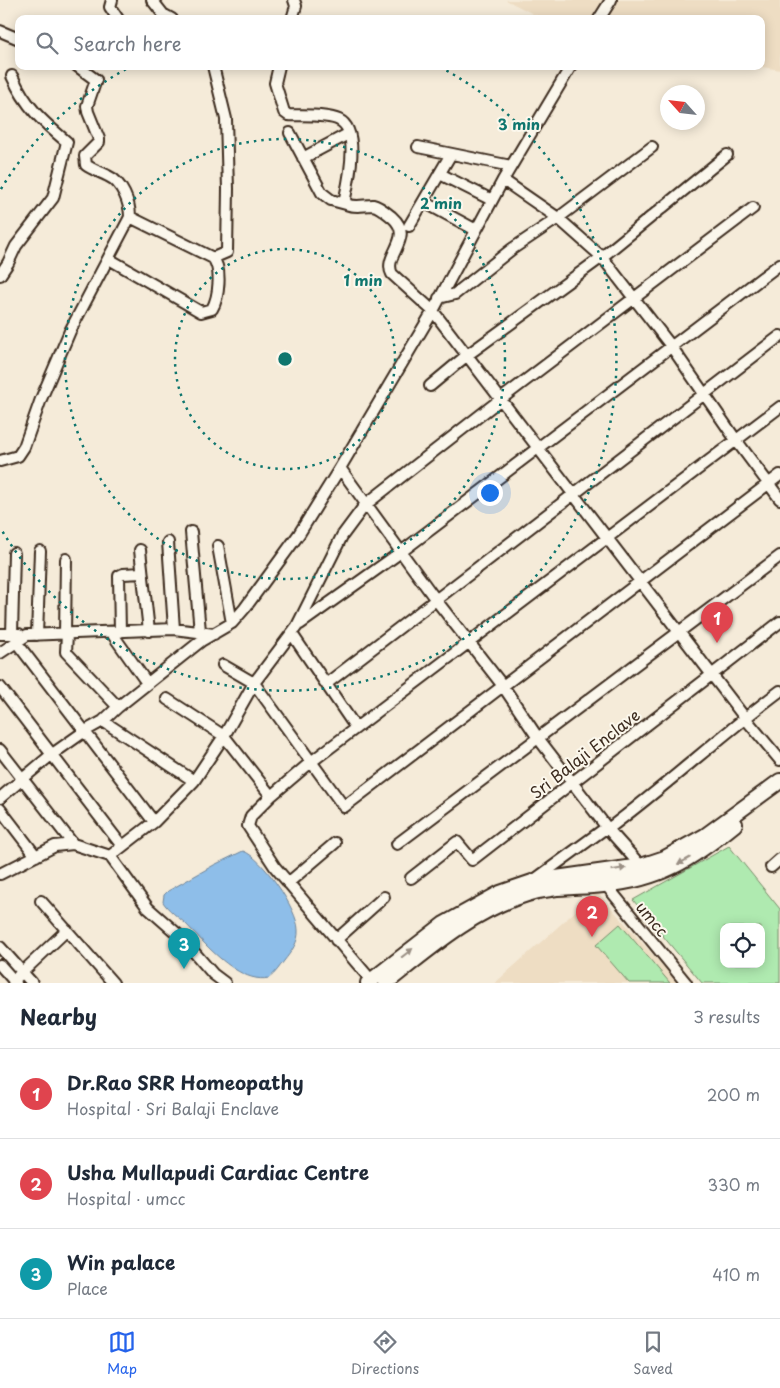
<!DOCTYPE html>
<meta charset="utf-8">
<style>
body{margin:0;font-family:"Playpen Sans",sans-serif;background:#f2f2f3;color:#1f2937}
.controls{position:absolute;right:15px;bottom:15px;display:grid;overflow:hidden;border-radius:10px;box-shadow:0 2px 12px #0003}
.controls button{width:45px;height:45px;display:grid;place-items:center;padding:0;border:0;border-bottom:1px solid #e0e1e3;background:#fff;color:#1f2937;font:25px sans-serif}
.compass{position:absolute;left:660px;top:85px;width:45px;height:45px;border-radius:50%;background:#fff;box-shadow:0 2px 12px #0003;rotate:297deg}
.you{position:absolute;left:489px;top:492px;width:18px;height:18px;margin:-12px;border:4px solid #fff;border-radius:50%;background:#1a73e8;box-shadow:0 0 0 8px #1a73e833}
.badge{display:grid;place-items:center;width:32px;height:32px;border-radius:50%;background:#2563eb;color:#fff;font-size:16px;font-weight:700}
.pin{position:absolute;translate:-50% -41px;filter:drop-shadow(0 1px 2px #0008)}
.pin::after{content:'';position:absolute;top:26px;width:18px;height:15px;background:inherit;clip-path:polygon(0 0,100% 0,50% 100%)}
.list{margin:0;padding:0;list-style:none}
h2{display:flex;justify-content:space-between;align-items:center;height:65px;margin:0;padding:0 20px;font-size:21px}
h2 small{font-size:16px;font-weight:400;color:#747a83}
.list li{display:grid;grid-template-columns:32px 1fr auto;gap:15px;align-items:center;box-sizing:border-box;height:90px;padding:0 20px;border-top:1px solid #e0e1e3}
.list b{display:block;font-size:19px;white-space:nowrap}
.list p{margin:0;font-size:16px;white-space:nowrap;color:#747a83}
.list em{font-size:16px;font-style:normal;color:#747a83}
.icon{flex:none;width:28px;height:28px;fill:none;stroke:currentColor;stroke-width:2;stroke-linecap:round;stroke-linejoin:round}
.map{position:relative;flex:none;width:780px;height:983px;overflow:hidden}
.search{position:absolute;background:#fff;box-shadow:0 2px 12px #0003;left:15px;right:15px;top:15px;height:55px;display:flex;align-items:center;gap:12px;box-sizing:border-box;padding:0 18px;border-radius:10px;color:#747a83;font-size:19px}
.sheet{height:335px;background:#fff}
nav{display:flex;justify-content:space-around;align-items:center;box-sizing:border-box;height:70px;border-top:1px solid #e0e1e3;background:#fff;font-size:14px;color:#747a83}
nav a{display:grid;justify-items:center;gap:2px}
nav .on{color:#2563eb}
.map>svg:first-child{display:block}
.built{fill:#eeddc3}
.green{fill:#afeab0;stroke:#758a67;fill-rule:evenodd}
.water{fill:#8ebee9;stroke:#6d8398}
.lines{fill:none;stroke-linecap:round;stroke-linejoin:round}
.minor-casing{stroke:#3b2a1e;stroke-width:14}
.major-casing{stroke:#3b2a1e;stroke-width:18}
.minor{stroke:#fbf7ec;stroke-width:10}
.major{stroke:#fbf7ec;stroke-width:14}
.oneway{fill:#9b9085}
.ring{fill:none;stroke:#0f766e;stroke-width:2.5;stroke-dasharray:2.5 5}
.labels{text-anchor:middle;stroke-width:4;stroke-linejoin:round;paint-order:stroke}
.street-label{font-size:16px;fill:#3b2a1e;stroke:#fbf7ec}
.centre{fill:#0f766e;stroke:#fbf7ec;stroke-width:2.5}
.ring-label{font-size:15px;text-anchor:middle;font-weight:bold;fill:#0f766e;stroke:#fbf7ec;stroke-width:4;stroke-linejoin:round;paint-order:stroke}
</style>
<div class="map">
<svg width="780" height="983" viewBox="0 0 780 983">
<rect width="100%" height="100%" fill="#f5ebd9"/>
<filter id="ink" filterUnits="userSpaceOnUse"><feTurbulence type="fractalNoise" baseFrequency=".02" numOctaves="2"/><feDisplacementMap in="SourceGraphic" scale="10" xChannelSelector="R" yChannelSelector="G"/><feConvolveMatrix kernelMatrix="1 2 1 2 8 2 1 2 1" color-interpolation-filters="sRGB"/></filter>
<g filter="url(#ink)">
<!-- built -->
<path class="built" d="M506 0H780V70L756 66H761V19H543Z
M597 892 678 983H495Z"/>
<!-- green -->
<path class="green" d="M729 846 780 909V983H702L633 900ZM724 927H761V964H724Z
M620 924 670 983H629L596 945Z"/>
<!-- water -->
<path class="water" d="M243 851C262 857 298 910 298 930 299 942 291 952 284 961 280 966 275 974 269 978 246 983 221 960 206 945 199 938 192 930 185 923 178 917 168 910 163 902L164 895 168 891 214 865Z"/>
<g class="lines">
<!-- minor casing -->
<g class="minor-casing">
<path id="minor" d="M112 0 110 7 118 19
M152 0 163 14 172 19
M292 19 296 6 294 0
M599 19 611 0
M0 31 19 39
M279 66 275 83 284 112 288 115C302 116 327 114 339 120 360 130 349 180 345 198L346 204C355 208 363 205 373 205 379 206 387 213 392 217 416 238 382 255 392 274L433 311 745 718 780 760
M290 133 322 193 331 200 346 204
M418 147 511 166
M303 158 348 134
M440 174 492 200
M503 180 558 218 602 257 671 346 736 440 780 499
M424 202 476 230
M409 226 451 154
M213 258 227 252 228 189 226 119 213 66
M109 259 201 312 212 309C219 297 222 269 213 258L130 217
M0 275 8 263 16 246 53 198 67 142C42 121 26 107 12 76
M439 298 455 294 512 249 558 218 652 147
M430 386 466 356 602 257 727 155
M0 461 18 456 24 447 41 399 70 331 130 217C130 203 122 182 108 176 101 172 93 170 86 165L85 156 99 142V139L88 112 87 106 96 80 77 66
M340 468 436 600 503 686 538 738 608 829 641 866
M191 532 200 631
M168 542 174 629
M218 546 232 623
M140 550 149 631
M300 624 401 552 780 264
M111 632 147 683
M120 632 119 576 123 574 142 573
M0 634H19
M12 634 14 553
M65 634 66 559
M67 634 66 652 118 707
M292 634 356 728
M37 635 40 551
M17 643 154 822
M0 653 27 635 174 629 214 634
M223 665 254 683 344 807 780 475
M326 684 780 336
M0 687 122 846
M167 699 224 736 271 796 311 762 780 407
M103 721 194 781 224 736 254 683 297 626 342 536 365 505 501 399 753 208
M0 750 73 844
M271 796 251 816 248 826 275 867 371 980
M0 798 51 755 85 731 103 721 118 707 201 641 232 623 245 608 299 534 340 468 433 311 503 180 571 66
M0 809 36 856
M608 829C667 785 721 735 780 691
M397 844 780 556
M110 856 154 822 194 781
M771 867 780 859
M0 874 55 846 73 844 110 856 148 908 181 937 213 974 225 983
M411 878 457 842 472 860 780 622
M602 880 686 983
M533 881 607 827
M288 883 335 843
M41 901 113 983
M336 940 384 897
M0 947 32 983
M0 965 16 983
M13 981 67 930"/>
</g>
<!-- major casing -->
<g class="major-casing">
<path id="major" d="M368 983 444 924 500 893 535 881 641 866 665 858 705 836 780 781
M386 983C429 949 473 910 527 894 552 886 577 888 603 885 660 880 692 859 735 824"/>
</g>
<!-- minor -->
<use href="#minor" class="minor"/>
<!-- major -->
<use href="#major" class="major"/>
</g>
<!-- one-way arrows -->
<defs><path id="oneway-solid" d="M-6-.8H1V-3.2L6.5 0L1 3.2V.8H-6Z" transform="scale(1.25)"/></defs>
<g class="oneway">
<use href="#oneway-solid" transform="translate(684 861) rotate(150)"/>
<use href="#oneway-solid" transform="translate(619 869) rotate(-9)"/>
<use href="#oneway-solid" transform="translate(407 953) rotate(-38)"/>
</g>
</g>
<!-- distance rings -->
<g class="ring">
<circle cx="285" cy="359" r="110"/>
<circle cx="285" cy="359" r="220"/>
<path d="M1 189A331 331 0 0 1 130 67M440 67A331 331 0 1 1 1 529"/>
</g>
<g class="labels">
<!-- street labels -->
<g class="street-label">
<text transform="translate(585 754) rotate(-38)" y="6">Sri Balaji Enclave</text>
<text transform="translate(652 919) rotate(50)" y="6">umcc</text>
</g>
</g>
<circle cx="285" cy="359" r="8" class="centre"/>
<g class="ring-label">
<text x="519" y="130">3 min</text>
<text x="441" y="209">2 min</text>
<text x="363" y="286">1 min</text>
</g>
</svg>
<div class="controls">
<button><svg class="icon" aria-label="locate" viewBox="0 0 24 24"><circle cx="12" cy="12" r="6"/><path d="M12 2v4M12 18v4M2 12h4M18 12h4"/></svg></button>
</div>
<svg class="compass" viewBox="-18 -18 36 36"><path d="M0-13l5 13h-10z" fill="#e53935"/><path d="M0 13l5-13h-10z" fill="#747a83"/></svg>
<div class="you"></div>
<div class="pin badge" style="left:717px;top:643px;background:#e0444e">1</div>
<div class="pin badge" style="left:592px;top:937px;background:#e0444e">2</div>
<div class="pin badge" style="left:184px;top:969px;background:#0f9aa8">3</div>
<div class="search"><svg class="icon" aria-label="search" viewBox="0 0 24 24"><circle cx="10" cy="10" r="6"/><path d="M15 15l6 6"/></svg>Search here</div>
</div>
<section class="sheet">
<h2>Nearby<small>3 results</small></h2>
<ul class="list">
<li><span class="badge" style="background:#e0444e">1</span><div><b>Dr.Rao SRR Homeopathy</b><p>Hospital · Sri Balaji Enclave</p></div><em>200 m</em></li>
<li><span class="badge" style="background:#e0444e">2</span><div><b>Usha Mullapudi Cardiac Centre</b><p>Hospital · umcc</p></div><em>330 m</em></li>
<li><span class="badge" style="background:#0f9aa8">3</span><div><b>Win palace</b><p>Place</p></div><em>410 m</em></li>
</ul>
</section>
<nav>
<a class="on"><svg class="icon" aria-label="map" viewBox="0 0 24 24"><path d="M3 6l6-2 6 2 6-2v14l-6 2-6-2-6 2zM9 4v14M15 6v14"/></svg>Map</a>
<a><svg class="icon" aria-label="directions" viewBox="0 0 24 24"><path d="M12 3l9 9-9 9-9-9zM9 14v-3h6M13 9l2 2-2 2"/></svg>Directions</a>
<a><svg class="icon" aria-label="saved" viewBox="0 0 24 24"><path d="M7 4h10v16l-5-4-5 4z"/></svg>Saved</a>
</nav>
